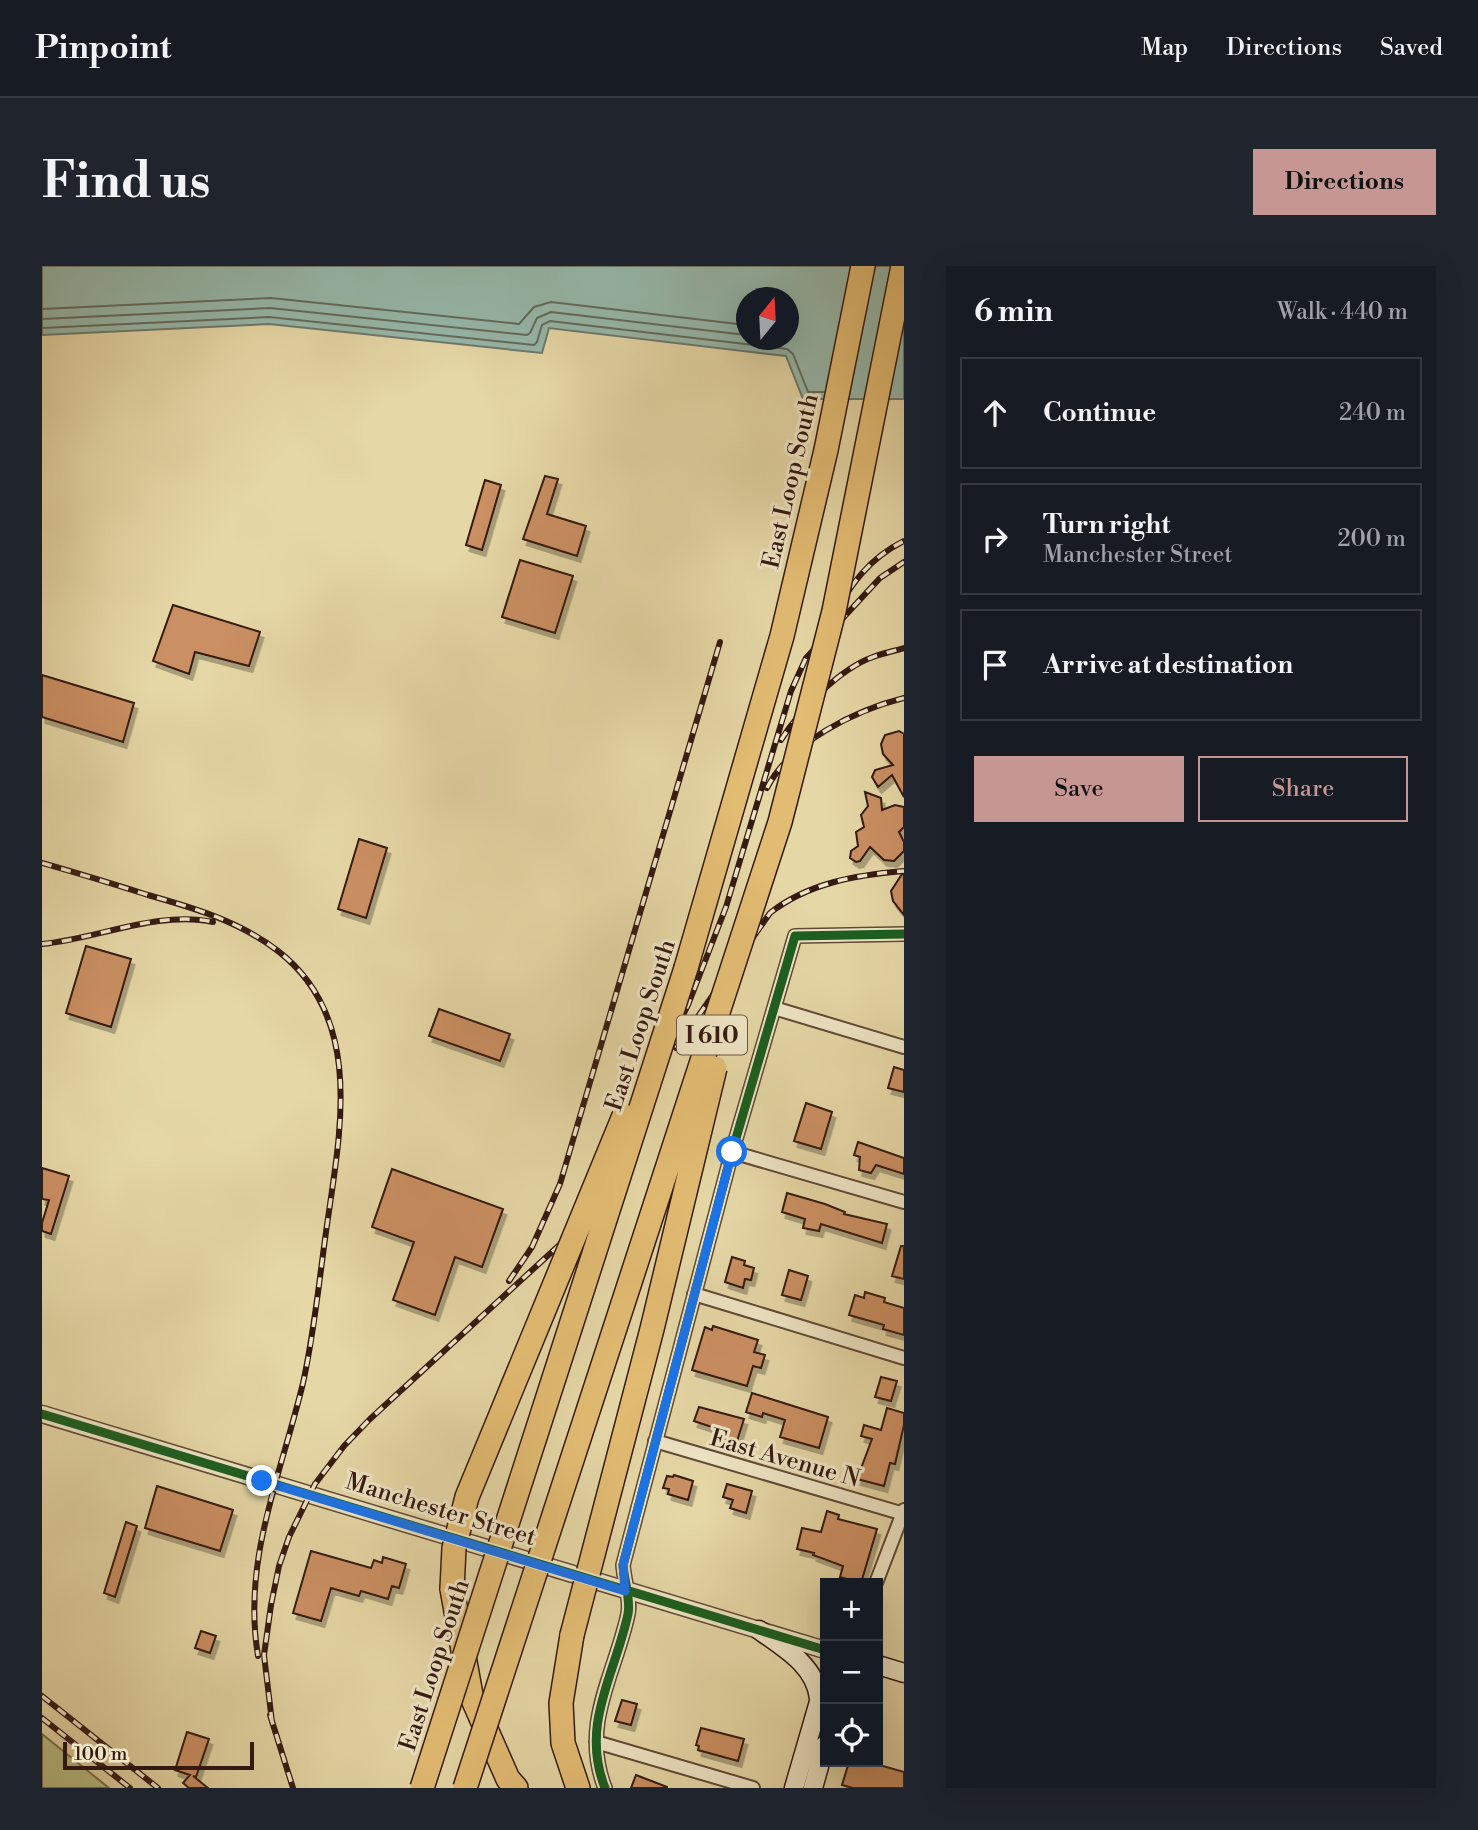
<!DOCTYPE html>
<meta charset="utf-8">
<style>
body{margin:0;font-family:"Libre Bodoni",serif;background:#20242c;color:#f1f3f6}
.controls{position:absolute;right:21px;bottom:21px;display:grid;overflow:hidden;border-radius:0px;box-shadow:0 7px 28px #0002}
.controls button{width:63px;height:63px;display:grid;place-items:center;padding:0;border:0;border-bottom:2px solid #363941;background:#171b24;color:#f1f3f6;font:35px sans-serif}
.compass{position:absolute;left:694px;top:21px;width:63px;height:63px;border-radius:50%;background:#171b24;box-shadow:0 7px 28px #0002;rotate:18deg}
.scale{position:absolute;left:21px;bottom:18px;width:191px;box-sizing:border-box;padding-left:7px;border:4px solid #341a11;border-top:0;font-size:19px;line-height:24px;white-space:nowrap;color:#341a11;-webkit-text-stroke:5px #efe5c5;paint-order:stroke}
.stop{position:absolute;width:21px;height:21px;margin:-16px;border:5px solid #1a73e8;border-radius:50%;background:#fff}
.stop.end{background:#1a73e8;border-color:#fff;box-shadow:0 2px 7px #0008}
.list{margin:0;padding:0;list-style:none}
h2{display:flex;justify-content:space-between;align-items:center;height:91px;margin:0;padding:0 28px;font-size:30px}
h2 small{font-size:23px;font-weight:400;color:#9ea1a6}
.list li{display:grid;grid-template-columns:46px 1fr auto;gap:21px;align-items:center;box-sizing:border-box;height:112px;margin:0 14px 14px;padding:0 14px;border:2px solid #363941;border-radius:0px}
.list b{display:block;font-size:26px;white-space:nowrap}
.list p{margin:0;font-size:23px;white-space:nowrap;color:#9ea1a6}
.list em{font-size:23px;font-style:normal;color:#9ea1a6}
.actions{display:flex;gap:14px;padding:21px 28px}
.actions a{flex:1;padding:16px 0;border:2px solid #c59692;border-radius:0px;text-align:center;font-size:24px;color:#c59692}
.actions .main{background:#c59692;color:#111}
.icon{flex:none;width:38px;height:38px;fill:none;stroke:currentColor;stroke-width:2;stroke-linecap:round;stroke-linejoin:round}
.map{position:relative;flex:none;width:862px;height:1522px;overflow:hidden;border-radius:0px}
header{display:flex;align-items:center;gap:42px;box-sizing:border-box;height:98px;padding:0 35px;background:#171b24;border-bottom:2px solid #363941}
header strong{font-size:33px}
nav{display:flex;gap:38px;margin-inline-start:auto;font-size:24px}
.intro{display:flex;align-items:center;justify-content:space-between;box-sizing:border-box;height:168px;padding:0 42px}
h1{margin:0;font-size:49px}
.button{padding:18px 32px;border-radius:0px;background:#c59692;color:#111;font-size:24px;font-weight:700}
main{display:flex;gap:42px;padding:0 42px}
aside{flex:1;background:#171b24;border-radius:0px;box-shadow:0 7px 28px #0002}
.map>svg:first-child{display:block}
.green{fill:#babd83;stroke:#776c4a;stroke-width:2}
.water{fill:#96b9ab;stroke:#6f796d;stroke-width:2;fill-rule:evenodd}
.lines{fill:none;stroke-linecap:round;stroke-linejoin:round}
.shore{stroke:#656a5e;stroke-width:2}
.building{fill:#ca8f62;stroke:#341a11;stroke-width:2;filter:url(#shadow)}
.minor-casing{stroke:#604936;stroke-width:16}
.tertiary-casing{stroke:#604936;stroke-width:19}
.secondary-casing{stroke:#341a11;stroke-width:21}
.motorway-casing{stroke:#341a11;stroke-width:26}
.minor{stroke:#efe5c5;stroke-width:12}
.tertiary{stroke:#efe5c5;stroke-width:16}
.secondary{stroke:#efe5c5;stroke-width:18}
.motorway{stroke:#e3bc73;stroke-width:23}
.rail-casing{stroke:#341a11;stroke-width:6}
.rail{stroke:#efe5c5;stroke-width:3.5;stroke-dasharray:10;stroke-linecap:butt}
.motorway-bridge-casing{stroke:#341a11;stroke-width:26;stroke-linecap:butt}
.motorway-bridge{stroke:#e3bc73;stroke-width:23}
.cycleway-casing{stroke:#efe5c5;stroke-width:13}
.cycleway{stroke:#1b5e20;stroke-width:9}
.route{stroke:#1a73e8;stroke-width:9}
.labels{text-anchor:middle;stroke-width:6;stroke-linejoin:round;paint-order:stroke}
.shield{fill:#efe5c5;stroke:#6c5747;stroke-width:2}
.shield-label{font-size:23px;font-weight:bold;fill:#341a11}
.street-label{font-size:24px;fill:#341a11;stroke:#efe5c5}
</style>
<header>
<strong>Pinpoint</strong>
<nav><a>Map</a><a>Directions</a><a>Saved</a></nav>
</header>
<div class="intro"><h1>Find us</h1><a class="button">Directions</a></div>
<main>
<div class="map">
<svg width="862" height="1522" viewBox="0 0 862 1522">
<defs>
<filter id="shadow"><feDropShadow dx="3.5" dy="6" stdDeviation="0" flood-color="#0004"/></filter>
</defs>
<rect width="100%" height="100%" fill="#e6d7a6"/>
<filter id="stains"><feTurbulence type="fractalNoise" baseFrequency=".00286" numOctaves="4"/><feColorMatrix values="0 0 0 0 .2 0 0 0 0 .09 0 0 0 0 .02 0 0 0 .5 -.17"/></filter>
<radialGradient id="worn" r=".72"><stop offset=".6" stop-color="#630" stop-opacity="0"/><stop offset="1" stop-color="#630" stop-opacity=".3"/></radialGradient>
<!-- green -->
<path class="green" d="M0 1468 67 1522H0Z"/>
<!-- water -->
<path class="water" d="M0 0H862V133H776L767 136 761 133 744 90 507 62 500 87 227 58 0 69ZM704 32H746V74H704Z"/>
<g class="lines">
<!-- shore -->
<path class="shore" d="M0 43 229 32 477 58 492 41 509 36 704 59
M0 53 228 42 485 69 488 67 495 52 509 46 704 69
M0 62 227 51 492 79 495 76 500 59 508 55 745 83 751 88 766 126H782"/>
</g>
<!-- building -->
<path class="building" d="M503 210 516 213 505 248 544 260 535 290 481 273Z
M443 214 459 219 440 284 424 279Z
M478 294 531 310 513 367 460 351Z
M131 339 218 366 207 400 153 386 147 408 111 395Z
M0 409 92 437 81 476 0 451Z
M857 465 862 468V531L850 509 836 521 830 511 833 504 851 499 841 488 839 478 843 469Z
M823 526 839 532 840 544 853 539 862 541V561L857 566 862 576V585L852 595 842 594 828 581 818 595 814 596 808 592 809 585 816 580 814 566 822 561 819 549 826 540Z
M317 573 345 582 324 652 296 643Z
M862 605V649L851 635 849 625Z
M44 680 89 693 69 761 24 747Z
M397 743 468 768 458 795 387 770Z
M852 801 862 804V826L846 822Z
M764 837 790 846 779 883 752 875Z
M816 876 862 892V908L834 899 829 907 817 904 818 891 812 889Z
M0 902 27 910 9 968 0 965V957L7 934 0 933Z
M350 903 461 943 440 1001 413 991 393 1049 351 1034 372 976 330 961Z
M745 927 783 938 803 946 802 948 845 958 840 977 779 958 777 965 761 962 763 953 740 946Z
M859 980H862V1013L850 1010Z
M690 991 703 995 702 999 712 1002 709 1014 703 1013 701 1022 683 1016Z
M747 1004 766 1010 759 1034 740 1029Z
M823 1026 843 1032 842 1036 862 1042V1069L841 1063 842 1059 807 1049 813 1029 822 1032Z
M671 1060 716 1074 712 1086 723 1089 719 1102 711 1100 705 1120 650 1104 663 1061 670 1064Z
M839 1111 855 1115 849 1135 833 1131Z
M710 1127 786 1151 777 1182 738 1171 743 1154 721 1147 720 1151 704 1146Z
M657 1141 702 1153 695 1175 671 1167 673 1162 652 1155Z
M845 1142 862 1147V1159L853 1198 848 1197 842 1220 815 1213 830 1173 819 1170 822 1159 839 1164Z
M632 1209 651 1215 646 1234 626 1228 627 1223 621 1222 625 1210 631 1211Z
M685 1218 710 1225 704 1247 688 1242 691 1234 681 1231Z
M115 1220 191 1244 178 1285 103 1262Z
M785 1245 797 1249 796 1253 835 1263 819 1317 798 1311 801 1300 771 1289 772 1287 755 1283 760 1262 779 1266Z
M84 1256 95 1260 73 1331 62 1327Z
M269 1285 329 1302 332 1294 340 1297 341 1291 364 1298 357 1322 350 1320 346 1333 319 1325 317 1330 289 1322 279 1355 251 1347Z
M159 1365 174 1370 168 1387 153 1382Z
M580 1434 595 1438 589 1459 573 1455Z
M659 1462 702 1473 696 1495 656 1484 657 1480 654 1479Z
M145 1466 167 1473 154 1511 151 1510 166 1522H147L141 1517 148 1509 133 1504Z
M807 1496H827L862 1506V1522H811L800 1519Z
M594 1509 625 1521V1522H589Z"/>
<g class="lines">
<!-- minor casing -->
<g class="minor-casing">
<path id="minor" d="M732 742 862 781
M690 886 862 936
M652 1028 862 1092
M613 1175 862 1248
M834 1317 862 1244
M554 1476 711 1522
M563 1522C538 1458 573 1409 586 1348 589 1334 582 1314 581 1299L690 886 753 670 862 668"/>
</g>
<!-- tertiary casing -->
<g class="tertiary-casing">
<path id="tertiary" d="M0 1148 783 1384"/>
</g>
<!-- secondary casing -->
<g class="secondary-casing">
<path id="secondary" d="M717 1364C742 1382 773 1399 777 1432
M836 1399 862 1407
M752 1522 783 1415
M771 1522 783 1479"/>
</g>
<!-- motorway casing -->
<g class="motorway-casing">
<path id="motorway" d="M644 702 740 370 784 184 821 0
M410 1323 429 1429 466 1513 474 1522
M530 1369 519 1437 521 1477 536 1522"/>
</g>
<!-- minor -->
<use href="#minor" class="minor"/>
<!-- tertiary -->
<use href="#tertiary" class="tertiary"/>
<!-- secondary -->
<use href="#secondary" class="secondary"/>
<!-- motorway -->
<use href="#motorway" class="motorway"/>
<!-- rail casing -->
<g class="rail-casing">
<path id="rail" d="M787 355C809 320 824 294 862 275
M739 474C758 444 797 403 831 391 841 387 852 385 862 382
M725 522C748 476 814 444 862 432
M0 597C35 607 71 618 106 629 152 642 197 655 236 685 325 754 297 871 284 966 277 1016 272 1068 261 1117 239 1209 200 1294 216 1390
M0 678C54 673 117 644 171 656
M634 782 728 647C766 617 814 609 862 605
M467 1015 490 981 518 918 678 376
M0 1430 116 1522
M228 1449 251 1522
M0 1452 88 1522
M230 1456 222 1389 229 1339 237 1300 247 1271 273 1218 302 1180 328 1153 525 972 549 941 565 913 597 839 646 739 684 641 749 425 764 392 838 312 862 296"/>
</g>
<!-- rail -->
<use href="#rail" class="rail"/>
<!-- motorway-bridge casing -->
<g class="motorway-bridge-casing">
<path id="motorway-bridge" d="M410 1323 412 1282 425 1231 582 850
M530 1369 610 1063 673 802
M380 1522 644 702
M423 1522 738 556 792 345 861 0"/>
</g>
<!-- motorway-bridge -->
<use href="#motorway-bridge" class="motorway-bridge"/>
<!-- cycleway casing -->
<g class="cycleway-casing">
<path id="cycleway" d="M0 1148 783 1384
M563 1522C538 1458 573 1409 586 1348 589 1334 582 1314 581 1299L690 886 753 670 862 668"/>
</g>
<!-- cycleway -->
<use href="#cycleway" class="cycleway"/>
</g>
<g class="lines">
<!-- route -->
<path class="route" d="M220 1215 583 1325 581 1299 690 886"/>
</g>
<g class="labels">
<!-- shield labels -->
<rect class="shield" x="635" y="749.5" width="70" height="39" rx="5"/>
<g class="shield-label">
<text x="670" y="777">I 610</text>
</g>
<!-- street labels -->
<g class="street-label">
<text transform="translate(748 215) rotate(-77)" y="8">East Loop South</text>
<text transform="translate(598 759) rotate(-72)" y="8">East Loop South</text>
<text transform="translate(743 1192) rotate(16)" y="8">East Avenue N</text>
<text transform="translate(399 1243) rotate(17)" y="8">Manchester Street</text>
<text transform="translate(392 1399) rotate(-72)" y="8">East Loop South</text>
</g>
</g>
<rect width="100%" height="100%" filter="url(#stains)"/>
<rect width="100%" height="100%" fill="url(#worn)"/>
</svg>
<div class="controls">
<button>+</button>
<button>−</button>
<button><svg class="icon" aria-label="locate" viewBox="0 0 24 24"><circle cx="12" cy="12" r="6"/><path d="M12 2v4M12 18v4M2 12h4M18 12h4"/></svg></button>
</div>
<svg class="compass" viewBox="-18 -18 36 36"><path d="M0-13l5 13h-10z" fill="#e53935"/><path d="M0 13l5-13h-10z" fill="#9ea1a6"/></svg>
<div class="scale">100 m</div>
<div class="stop" style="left:690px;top:886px"></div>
<div class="stop end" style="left:220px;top:1215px"></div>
</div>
<aside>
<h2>6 min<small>Walk · 440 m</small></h2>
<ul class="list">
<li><svg class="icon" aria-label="ahead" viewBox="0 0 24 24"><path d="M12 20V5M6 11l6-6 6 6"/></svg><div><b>Continue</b></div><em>240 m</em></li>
<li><svg class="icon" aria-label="right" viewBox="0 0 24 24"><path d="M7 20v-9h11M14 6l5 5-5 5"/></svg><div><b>Turn right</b><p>Manchester Street</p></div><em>200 m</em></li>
<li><svg class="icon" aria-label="arrive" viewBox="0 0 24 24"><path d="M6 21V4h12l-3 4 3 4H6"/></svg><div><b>Arrive at destination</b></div></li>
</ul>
<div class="actions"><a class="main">Save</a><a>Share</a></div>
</aside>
</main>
